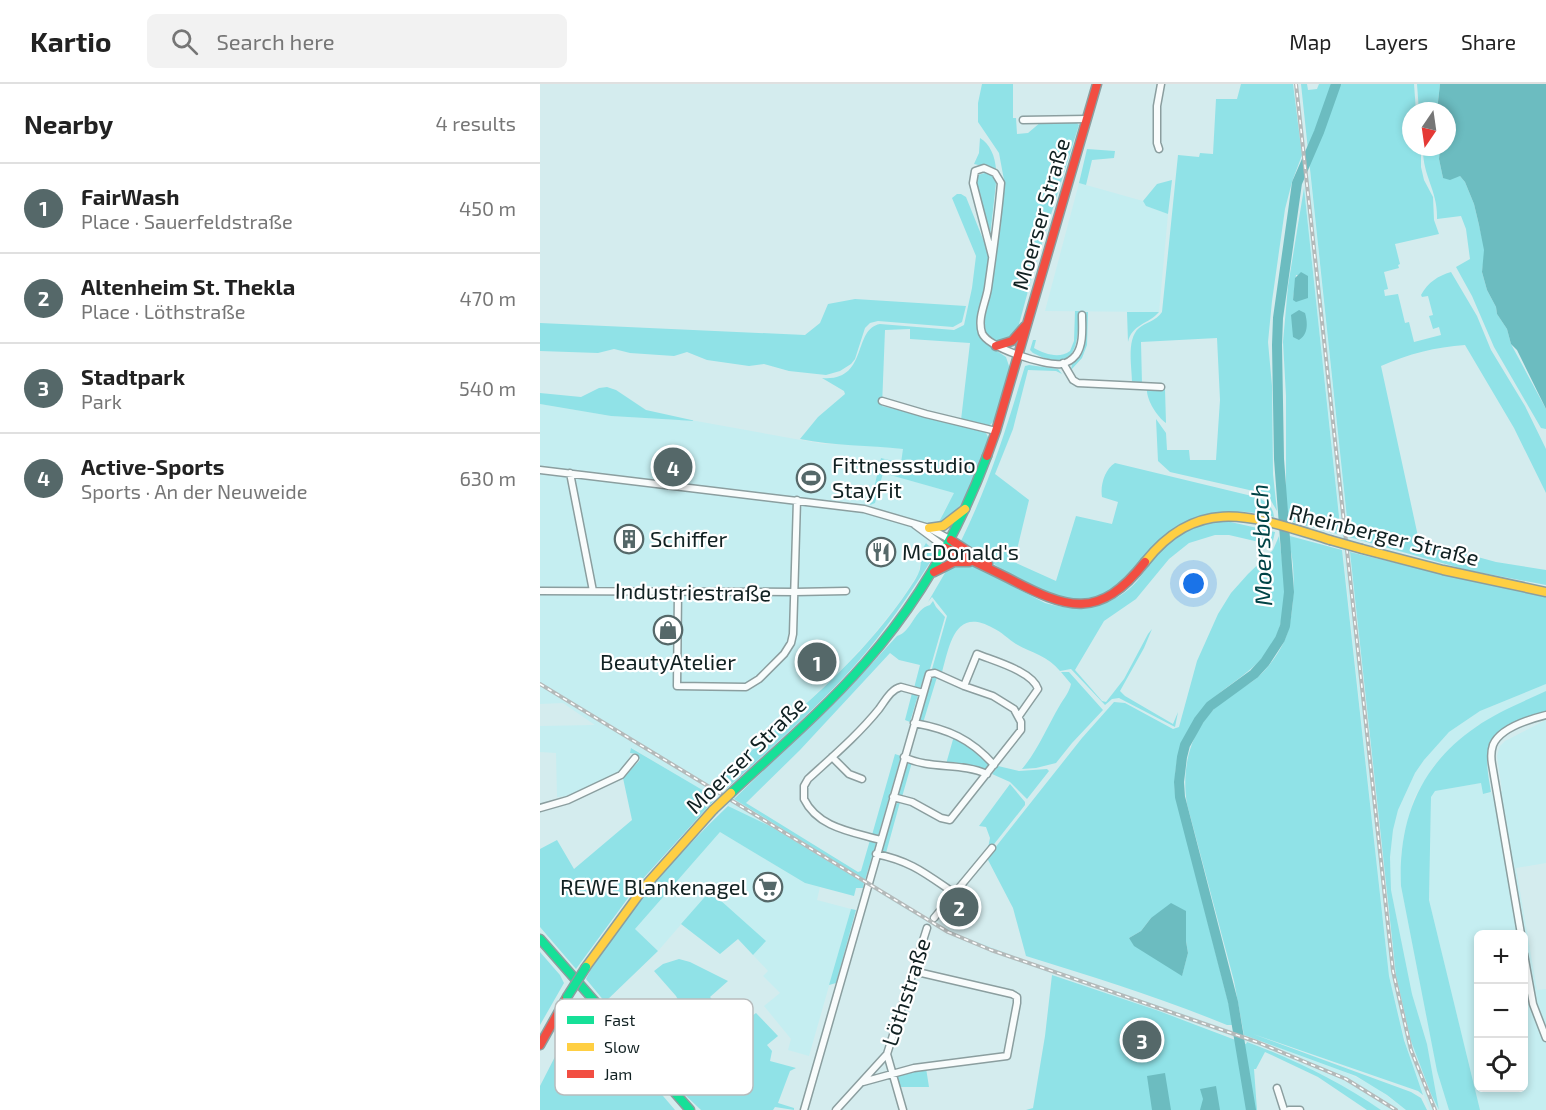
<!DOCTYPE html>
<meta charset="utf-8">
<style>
body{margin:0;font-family:"Exo 2",sans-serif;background:#f2f2f2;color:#222}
.controls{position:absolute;right:18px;bottom:18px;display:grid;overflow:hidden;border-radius:9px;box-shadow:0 3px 9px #0003}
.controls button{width:54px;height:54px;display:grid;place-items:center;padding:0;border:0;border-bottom:2px solid #e0e0e0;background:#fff;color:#222;font:30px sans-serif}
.compass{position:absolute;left:862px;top:18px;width:54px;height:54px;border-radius:50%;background:#fff;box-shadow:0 3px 9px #0003;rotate:193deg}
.you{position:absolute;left:654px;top:500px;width:21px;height:21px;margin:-15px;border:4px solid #fff;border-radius:50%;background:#1a73e8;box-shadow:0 0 0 9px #1a73e833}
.badge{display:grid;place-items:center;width:39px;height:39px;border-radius:50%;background:#556869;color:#fff;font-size:20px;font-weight:700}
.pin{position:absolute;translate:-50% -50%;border:3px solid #fff;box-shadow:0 2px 6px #0006}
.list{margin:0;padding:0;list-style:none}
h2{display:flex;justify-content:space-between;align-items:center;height:78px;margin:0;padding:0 24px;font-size:26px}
h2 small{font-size:20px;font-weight:400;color:#767676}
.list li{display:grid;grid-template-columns:39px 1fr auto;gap:18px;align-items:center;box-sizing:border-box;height:90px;padding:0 24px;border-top:2px solid #e0e0e0}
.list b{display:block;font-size:22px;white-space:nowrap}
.list p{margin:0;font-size:20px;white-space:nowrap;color:#767676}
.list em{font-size:20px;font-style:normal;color:#767676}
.icon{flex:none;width:33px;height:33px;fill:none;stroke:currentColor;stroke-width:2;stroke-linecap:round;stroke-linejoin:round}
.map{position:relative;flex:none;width:1006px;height:1026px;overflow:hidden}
header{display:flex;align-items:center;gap:36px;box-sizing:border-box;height:84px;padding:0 30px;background:#fff;border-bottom:2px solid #e0e0e0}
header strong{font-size:28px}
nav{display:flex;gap:33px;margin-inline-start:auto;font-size:21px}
.search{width:420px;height:54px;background:#f2f2f2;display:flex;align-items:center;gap:15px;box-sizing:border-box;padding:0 21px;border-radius:9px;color:#767676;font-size:22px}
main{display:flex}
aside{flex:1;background:#fff}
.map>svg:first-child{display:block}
.built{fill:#c5eef1;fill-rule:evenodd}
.green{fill:#90e2e7;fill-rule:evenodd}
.water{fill:#6cbcc0}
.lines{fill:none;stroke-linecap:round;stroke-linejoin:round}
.river{stroke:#6cbcc0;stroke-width:10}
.street-casing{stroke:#8b9e9f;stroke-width:9}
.fast-casing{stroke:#8b9e9f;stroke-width:11}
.slow-casing{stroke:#8b9e9f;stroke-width:11}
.jam-casing{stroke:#8b9e9f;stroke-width:11}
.street{stroke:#f9fcfc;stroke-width:6}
.fast{stroke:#16e098;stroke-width:8}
.slow{stroke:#ffcf43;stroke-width:8}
.jam{stroke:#f24e42;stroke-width:8}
.rail-casing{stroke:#b4baba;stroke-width:4}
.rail{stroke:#fff;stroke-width:1.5;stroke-dasharray:4.5;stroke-linecap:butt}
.fast-bridge-casing{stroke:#8b9e9f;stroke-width:11;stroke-linecap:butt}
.slow-bridge-casing{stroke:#8b9e9f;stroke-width:11;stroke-linecap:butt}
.fast-bridge{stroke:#16e098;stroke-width:8}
.slow-bridge{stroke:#ffcf43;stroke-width:8}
.labels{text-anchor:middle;stroke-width:4.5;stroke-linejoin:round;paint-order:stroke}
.street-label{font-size:22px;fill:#112122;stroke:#fff}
.poi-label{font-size:22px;fill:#112122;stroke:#fff;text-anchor:start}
.water-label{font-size:24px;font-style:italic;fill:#004346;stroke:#fff}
.key{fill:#fff;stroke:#b8bcbd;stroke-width:1.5}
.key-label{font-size:16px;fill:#112122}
</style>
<header>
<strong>Kartio</strong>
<div class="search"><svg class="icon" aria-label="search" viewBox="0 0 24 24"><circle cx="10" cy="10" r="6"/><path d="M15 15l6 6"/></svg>Search here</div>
<nav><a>Map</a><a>Layers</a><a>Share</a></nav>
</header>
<main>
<aside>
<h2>Nearby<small>4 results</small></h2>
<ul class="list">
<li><span class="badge">1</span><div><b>FairWash</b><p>Place · Sauerfeldstraße</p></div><em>450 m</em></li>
<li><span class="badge">2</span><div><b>Altenheim St. Thekla</b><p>Place · Löthstraße</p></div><em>470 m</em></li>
<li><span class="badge">3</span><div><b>Stadtpark</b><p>Park</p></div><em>540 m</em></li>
<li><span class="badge">4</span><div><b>Active-Sports</b><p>Sports · An der Neuweide</p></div><em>630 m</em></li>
</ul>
</aside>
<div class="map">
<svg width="1006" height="1026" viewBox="0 0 1006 1026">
<rect width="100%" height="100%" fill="#d4ecee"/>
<!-- built -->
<path class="built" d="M755 0H758L765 60 763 71Z
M770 89 852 864 865 937 880 982 898 1026H890L871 980 849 892 764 104Z
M539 99 603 117 606 122 628 130 619 228 505 227Z
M0 320 71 332 156 337 283 360 324 361 364 365 361 379 341 374 335 419 343 389 415 409 402 430 403 433 381 468 379 488 361 516 329 556 296 591 265 620 177 695 179 705 394 838 419 851 485 876 693 947 805 988 834 1002 866 1026H841L791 995 728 965 454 869 417 854 387 838 230 742 198 728 92 664 86 684 81 688 33 712 17 713 16 669 0 668V642L55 641 23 619 0 620Z
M1006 600V607L938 641 903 671 893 683 874 714 864 750 861 771V802L897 987 909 1026H899L887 960 872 910 851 806 850 773 853 746 858 726 875 689 884 676 909 648 940 627Z
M1006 636V779L976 784 997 906 1006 905V1026H940L889 816 891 713 894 707 941 699 943 710 962 707 957 672 960 662 965 657ZM939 850H984V1004H939Z
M180 748 265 799 280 803 277 816 311 825 269 972 248 966 251 955 224 922 240 909 223 892 228 887 213 871 225 858 170 807 118 867 95 845Z"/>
<!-- green -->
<path class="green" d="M442 0H473V34H476L477 50 488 49 501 38H536L539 41 494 185 478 244 474 253 461 258C453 257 446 253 444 245 442 237 445 229 447 221 453 199 452 166 460 147L464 96 459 69 438 38V19Z
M701 0H753L762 71 752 98 745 125 732 217 728 258 732 302 733 390 737 427 730 415 718 408 630 388 618 377 616 335 626 349 627 366H649L650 376H676L680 316 677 254 601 258 602 300 592 299C592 284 586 255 599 244 606 238 616 237 622 228L638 71 659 73 660 69 673 70 676 15H697Z
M761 0H767L768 6 777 5 779 0H874L876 27H871V63H881V83L884 96 893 113 894 136 899 150 855 160 860 180 858 181 859 184 844 188 848 205 844 206 845 212 858 210 865 239 869 238 874 258 901 251 899 243 893 245 889 232 893 231 888 212 882 213 881 211C888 198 898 192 911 188L937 232 951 266 985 322 1006 365V409L974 344 925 261C896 263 868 270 841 282L879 457 956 478 1006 486V501L927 486 809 453Z
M877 0H900L897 27H879Z
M440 54C450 60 455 72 456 85L434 80 439 69Z
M883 63H900L899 75 903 94 920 92 925 98 934 120 939 141 945 166 942 188 947 206 956 223 957 230 967 245 971 260 1006 325V345L1001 344 954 263 932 212 916 183 930 175 926 145 921 132 897 135C898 106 882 92 883 63Z
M547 65 575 67 574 74 552 76 546 101 539 99Z
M448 88 456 95V99L450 153 435 100 438 91Z
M632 96 628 130 606 122 603 117 617 100Z
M764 104 801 451 745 436 746 429V312L743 258 748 202ZM756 191 768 192V208L753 216Z
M417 110H421L426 113 449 170 446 200 438 244 445 259 466 273 469 282V287L455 336 447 344 421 336 430 259 370 255V245L345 246 342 322 445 347 449 355C441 376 424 435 399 438L414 409 343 389 335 419 330 421 341 374 361 379 363 365C329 361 294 362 260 355L278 333 305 310 304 307 282 294C329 298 312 245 340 240L414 246 424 241 432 204 436 172 412 114Z
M315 215 426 222 422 238 413 243 338 237 330 239 325 244 315 275 311 280 300 287 286 291 249 287 224 280 209 282 167 276 147 268 134 272 90 269 74 265 58 269 0 267V239L265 251 280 239 288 220Z
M535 227H539C538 262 536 291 493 269L490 266 493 256H496L494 264C505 270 519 275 530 267L534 257Z
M545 228H548L547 261 542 274 531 286 532 279 543 266Z
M587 228H619C609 240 592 240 588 258Z
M489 281 518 285 522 290 516 287 488 286 473 345 455 390 489 416 474 478 516 497 536 432 572 440 578 418 562 413C560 401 565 385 575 379L716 413C726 417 733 422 734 433 697 423 681 428 646 441 634 446 624 450 615 460 602 474 593 493 576 504 532 532 488 503 451 478 441 471 430 465 421 457 449 400 467 343 485 282Z
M67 303 76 306 106 326 156 337 71 332 0 320V309L41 313 59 304Z
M607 305H625L626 339C617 333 606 315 607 305Z
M686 437 735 448 732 461 689 451H675L649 459 629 475 596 515 564 537 535 586 562 617 566 618 584 595 608 550 612 545 604 564 580 607 585 612 633 640 638 628 635 643 579 614 572 615 565 621 531 585 520 587C508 572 492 569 476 560 468 555 462 548 453 544 415 523 410 560 402 588L392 585 407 532 392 513 388 518 409 482 432 481 505 519C539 529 574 524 598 496 607 485 613 472 623 463 640 446 662 438 686 437Z
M746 451 802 466 849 892 864 956 883 1011 878 1007 713 950 871 1008 881 1014 887 1026H866L847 1011 816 992 704 951 694 897 647 720C640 677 654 636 691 611 699 605 710 600 718 593 731 581 743 564 748 547 754 527 756 484 750 464 749 460 747 457 746 451Z
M739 452C743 484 749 517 738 548 729 574 707 588 686 604 651 630 632 666 635 710L694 941H687C621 914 554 893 486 872L473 824 447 774 542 654 574 618 585 619 633 645 639 643 657 577 678 530 691 509 708 490 733 466ZM646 827V857L648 869 642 891 589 854 601 847 611 834Z
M386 459 395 468 394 472C370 510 345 547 316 580 275 626 228 667 183 708L179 705 177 695C246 638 319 580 369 505 373 499 378 492 380 485 382 474 380 468 386 459Z
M810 468 910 492 1006 512V600L940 627 909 648 884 676 875 689 858 726 853 746 850 773 851 806 872 910 887 960 899 1026 891 1010 871 957 856 891Z
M393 517 396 523 405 533 390 585 385 589 380 605 374 604 380 581 359 576 350 569 260 666 206 719 318 788 321 787 330 756 336 759 325 796 194 715 312 601 357 552C372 548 374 525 390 521Z
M521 588H529L563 626 532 659 516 679 496 684 482 685C498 666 507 643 520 621 524 614 529 609 531 600Z
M392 592 397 593 383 639 379 636Z
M1006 607V627L992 632 957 651C942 668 948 688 951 708L943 710 941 699 895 707 891 713 889 816 940 1026H909L897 987 861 802C858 736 880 681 936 643 957 628 983 618 1006 607Z
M372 609 378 611 370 638 365 636Z
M414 652 426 658 449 679 448 684 443 685 413 678 406 680Z
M91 664 176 714 99 799 36 885 0 843V765L17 756 34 785 92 736 83 694 100 676 97 670 90 669Z
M355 670 361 672 338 752 332 751Z
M367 678H372L362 713 358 711Z
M458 682 479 687 507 685 509 687 487 715 470 698 452 690Z
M470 700 485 718V721L451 764H448L450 754 446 743 439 742Z
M360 718 346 769 342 766 356 720Z
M188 722 230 742 324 799 323 804H316L314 812 265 799 180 748 95 845 118 867 65 918 46 895 50 887C90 826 135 772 188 722Z
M170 807 226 857 213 871 198 855 180 870 141 840Z
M311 825 316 826 296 899 289 901Z
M0 868 20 891 24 899 0 941Z
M139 875 150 878 188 897 170 913 197 943 216 929 238 952 227 961 232 967 230 977 256 984 250 987 238 1019 254 1024V1026L235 1023 233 1026H161L144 1010 184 977 182 965 175 954 147 933 136 912 114 887 123 880Z
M512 891 619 927 706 960 707 958C754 975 800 998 841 1026H827L778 993 725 968 716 985H714L717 1026H486L493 1024 505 952Z
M43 918 135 1026H0V1002Z
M386 984 389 1003H360L357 992Z"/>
<!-- water -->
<path class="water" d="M900 0H1006V325L977 266 971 260 967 245 957 230 956 223 947 206 942 188 944 166 939 141 934 120 925 98 920 92 910 96 903 94 899 75 900 63H907V27H897Z
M761 188 768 192V214L756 218 753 216 755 194Z
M759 226 765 229C768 239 768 251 759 256L753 253 751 231Z
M631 819 646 827V857L648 869 642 892 594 862 589 854 601 847 611 834Z
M625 989 631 1026H612L607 992Z
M676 1002 680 1026H660L663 1015 660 1005Z"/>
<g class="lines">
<!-- river -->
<path class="river" d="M711 1026 693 918 640 713 639 698 642 673 645 661 659 636 670 622 714 590 725 578 740 555 745 542 749 508 739 375 737 261 738 234 757 99 779 48 796 0"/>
<!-- street casing -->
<g class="street-casing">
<path id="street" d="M483 36 547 35
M619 65 617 59V22L621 0
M452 172 433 99 435 87 444 84 455 89 461 99C458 134 453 169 448 204 446 218 437 234 442 249 448 264 505 282 521 280 527 279 532 276 536 271 544 260 542 243 542 231
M523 279 533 296 538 299 621 303
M342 317 386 330 456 347
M0 386 324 425 389 444 411 456
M30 389 53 507
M375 441 406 464
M0 507 255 508 306 507
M138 507 137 602 206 603 219 595 244 570 251 559 253 550 257 416
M424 602 437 570C454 577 492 587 498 605L479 632
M374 639C408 645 431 655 454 681
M292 673 309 690 322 695
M364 673C390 686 421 678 447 690
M0 724 28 716 81 691 95 674
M340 756C313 748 278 744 264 715V702L268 695C292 673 318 651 339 625 345 617 351 605 361 603L383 609
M336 770C371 777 386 790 414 809
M394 834 452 764
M981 850 952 680C951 674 951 667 953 661 960 644 990 635 1006 631
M984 870 993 920 1006 954
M347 970 363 1026
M323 998 374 984 467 972 477 919V913L472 910 373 887
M737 1004 744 1026
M264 1026 389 590 395 589 424 602 453 612 474 625 481 638V646L410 736 401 734 372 718 353 713
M296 1026 347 970 387 844
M749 1026H760"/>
</g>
<!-- fast casing -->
<g class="fast-casing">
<path id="fast" d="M191 709C236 667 284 626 325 579 378 519 419 447 447 372
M0 855 150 1026"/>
</g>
<!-- slow casing -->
<g class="slow-casing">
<path id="slow" d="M389 444 403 442 425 425
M822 465 903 486 1006 508
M605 478C660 408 717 434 790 456
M46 883 106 801 173 726"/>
</g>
<!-- jam casing -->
<g class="jam-casing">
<path id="jam" d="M456 262 472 257 485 242
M447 372 456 347 557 0
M411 456 448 480
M406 464C427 474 448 484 468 494 527 525 559 537 605 478
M394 488 414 478H429
M0 961 27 913"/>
</g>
<!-- street -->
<use href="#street" class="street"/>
<!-- fast -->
<use href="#fast" class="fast"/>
<!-- slow -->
<use href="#slow" class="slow"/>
<!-- jam -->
<use href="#jam" class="jam"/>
<!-- rail casing -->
<g class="rail-casing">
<path id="rail" d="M756 0 853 887 871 966 895 1026
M0 600 408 848 451 866 717 958 806 995 856 1026"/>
</g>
<!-- rail -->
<use href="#rail" class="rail"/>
<!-- fast-bridge casing -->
<g class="fast-bridge-casing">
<path id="fast-bridge" d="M27 913 46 883"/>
</g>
<!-- slow-bridge casing -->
<g class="slow-bridge-casing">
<path id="slow-bridge" d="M790 456 822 465
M173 726 191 709"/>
</g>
<!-- fast-bridge -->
<use href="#fast-bridge" class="fast-bridge"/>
<!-- slow-bridge -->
<use href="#slow-bridge" class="slow-bridge"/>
</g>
<!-- icons -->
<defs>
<g id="stadium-ring" transform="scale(1.5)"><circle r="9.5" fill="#fff" stroke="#556869" stroke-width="1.5"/><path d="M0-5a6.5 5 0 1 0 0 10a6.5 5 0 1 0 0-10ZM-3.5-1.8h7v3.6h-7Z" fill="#556869"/></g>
<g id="building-ring" transform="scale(1.5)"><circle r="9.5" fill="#fff" stroke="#556869" stroke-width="1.5"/><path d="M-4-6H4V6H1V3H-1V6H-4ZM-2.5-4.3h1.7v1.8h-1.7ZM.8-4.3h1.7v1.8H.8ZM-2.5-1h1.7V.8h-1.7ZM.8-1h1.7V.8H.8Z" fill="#556869"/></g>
<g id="restaurant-ring" transform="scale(1.5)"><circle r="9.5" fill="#fff" stroke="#556869" stroke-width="1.5"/><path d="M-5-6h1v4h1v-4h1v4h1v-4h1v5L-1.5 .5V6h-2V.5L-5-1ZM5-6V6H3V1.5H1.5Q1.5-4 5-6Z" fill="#556869"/></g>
<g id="shop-ring" transform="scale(1.5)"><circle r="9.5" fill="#fff" stroke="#556869" stroke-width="1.5"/><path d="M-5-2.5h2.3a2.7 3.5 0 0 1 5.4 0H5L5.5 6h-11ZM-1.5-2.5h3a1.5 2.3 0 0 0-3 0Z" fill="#556869"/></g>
<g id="supermarket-ring" transform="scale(1.5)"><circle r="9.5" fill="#fff" stroke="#556869" stroke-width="1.5"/><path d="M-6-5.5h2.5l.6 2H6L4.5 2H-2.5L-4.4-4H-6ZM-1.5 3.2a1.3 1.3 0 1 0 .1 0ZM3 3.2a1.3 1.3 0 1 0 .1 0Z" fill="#556869"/></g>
</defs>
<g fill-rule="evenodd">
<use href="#stadium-ring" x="271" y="394"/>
<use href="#building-ring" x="89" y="455"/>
<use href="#restaurant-ring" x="341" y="468"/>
<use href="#shop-ring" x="128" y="546"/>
<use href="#supermarket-ring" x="228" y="803"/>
</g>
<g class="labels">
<!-- street labels -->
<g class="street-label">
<text transform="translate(501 130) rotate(-74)" y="8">Moerser Straße</text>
<text transform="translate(844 451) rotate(14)" y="8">Rheinberger Straße</text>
<text transform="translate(153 508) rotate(1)" y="8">Industriestraße</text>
<text transform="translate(206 671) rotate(-44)" y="8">Moerser Straße</text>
<text transform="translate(366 908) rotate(-72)" y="8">Löthstraße</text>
</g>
<!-- poi labels -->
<g class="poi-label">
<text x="292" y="389">Fittnessstudio<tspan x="292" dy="25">StayFit</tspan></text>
<text x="110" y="463">Schiffer</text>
<text x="362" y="476">McDonald's</text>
<text x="128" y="586" text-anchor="middle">BeautyAtelier</text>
<text x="207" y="811" text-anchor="end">REWE Blankenagel</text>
</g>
<!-- water labels -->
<g class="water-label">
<text transform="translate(722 461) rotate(-92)" y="8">Moersbach</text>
</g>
</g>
<!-- legend -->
<rect x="15" y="915" width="198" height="96" rx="9" class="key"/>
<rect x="27" y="932" width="27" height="8" fill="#16e098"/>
<rect x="27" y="959" width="27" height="8" fill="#ffcf43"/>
<rect x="27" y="986" width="27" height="8" fill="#f24e42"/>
<g class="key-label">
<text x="64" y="942">Fast</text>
<text x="64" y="969">Slow</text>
<text x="64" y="996">Jam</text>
</g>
</svg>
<div class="controls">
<button>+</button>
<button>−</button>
<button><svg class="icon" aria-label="locate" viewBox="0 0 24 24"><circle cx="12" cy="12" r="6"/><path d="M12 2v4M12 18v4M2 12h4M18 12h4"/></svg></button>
</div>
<svg class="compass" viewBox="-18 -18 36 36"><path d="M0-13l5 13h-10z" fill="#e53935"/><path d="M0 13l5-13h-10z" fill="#767676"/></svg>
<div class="you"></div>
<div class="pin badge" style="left:277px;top:578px">1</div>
<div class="pin badge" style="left:419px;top:823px">2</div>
<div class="pin badge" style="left:602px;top:956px">3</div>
<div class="pin badge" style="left:133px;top:383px">4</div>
</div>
</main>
